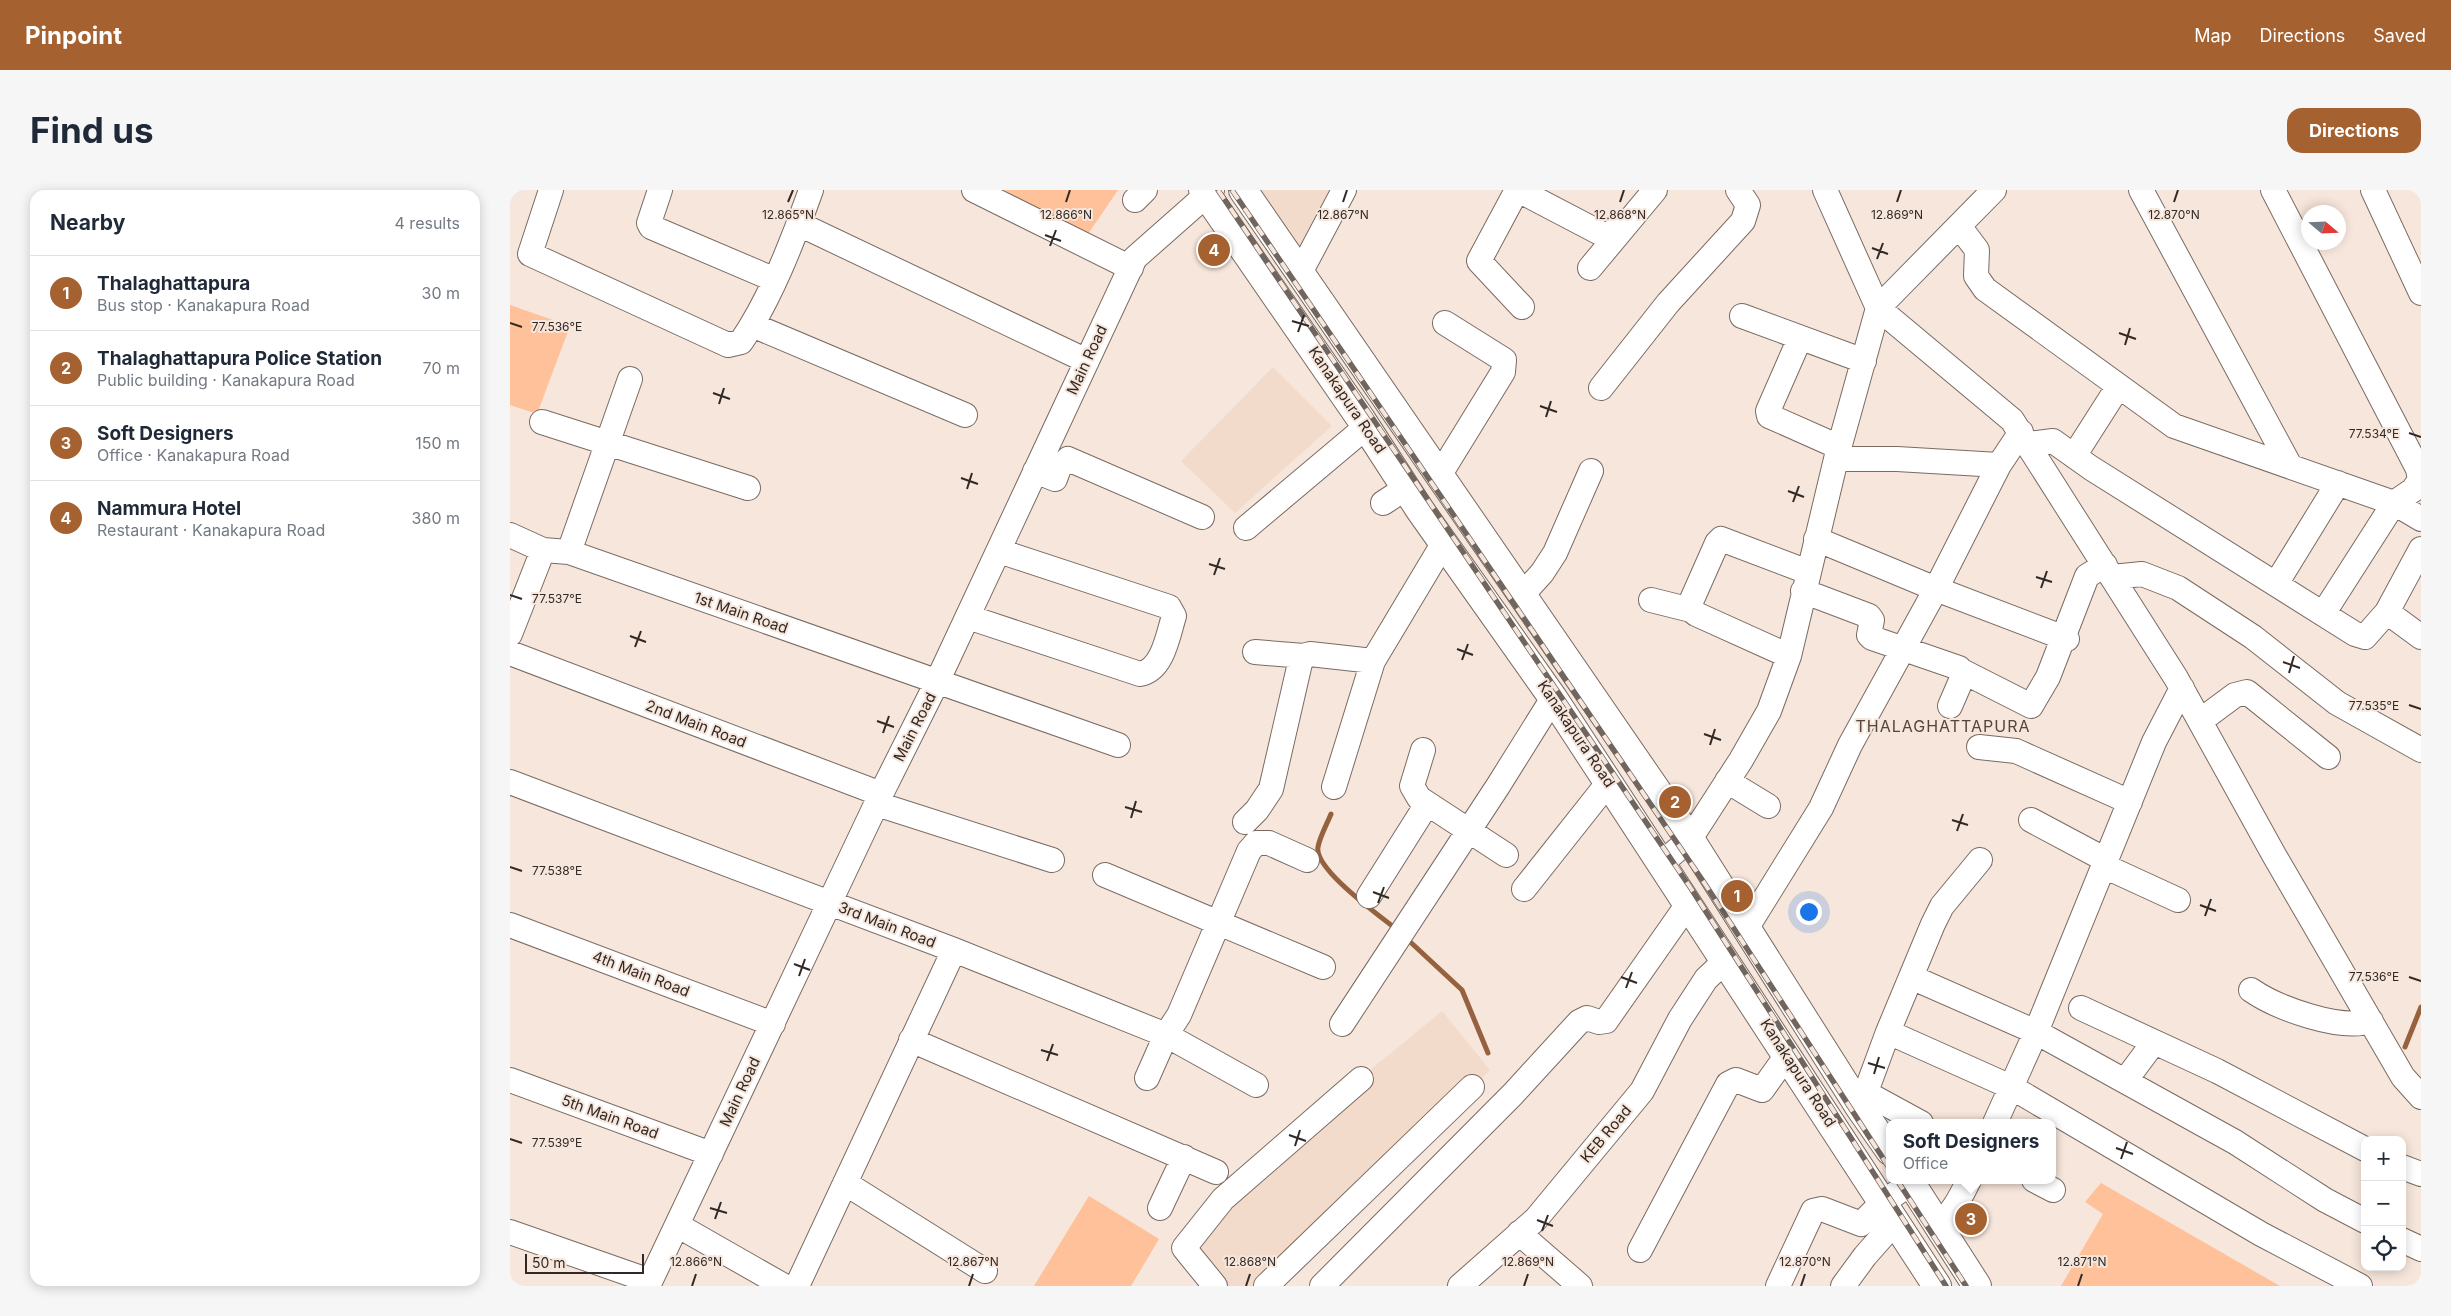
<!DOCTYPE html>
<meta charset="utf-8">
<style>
body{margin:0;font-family:Inter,sans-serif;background:#f6f6f7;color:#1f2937}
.controls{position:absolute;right:15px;bottom:15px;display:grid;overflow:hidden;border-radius:10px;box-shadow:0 2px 12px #0003}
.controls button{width:45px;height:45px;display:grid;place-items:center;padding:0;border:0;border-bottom:1px solid #e0e1e3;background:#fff;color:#1f2937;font:25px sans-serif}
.compass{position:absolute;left:1791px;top:15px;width:45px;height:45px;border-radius:50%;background:#fff;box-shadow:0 2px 12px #0003;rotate:109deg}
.scale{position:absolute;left:15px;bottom:12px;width:119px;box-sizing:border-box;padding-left:5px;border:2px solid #302925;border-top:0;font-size:14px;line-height:18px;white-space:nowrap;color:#302925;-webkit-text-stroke:4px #f7e6db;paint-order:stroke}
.you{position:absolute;left:1298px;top:721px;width:18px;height:18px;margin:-12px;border:4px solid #fff;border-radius:50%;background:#1a73e8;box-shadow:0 0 0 8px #1a73e833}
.badge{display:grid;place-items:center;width:32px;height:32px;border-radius:50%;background:#a56130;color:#fff;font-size:16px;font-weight:700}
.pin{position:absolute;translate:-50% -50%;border:2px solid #fff;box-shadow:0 1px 5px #0006}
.popup{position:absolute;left:1376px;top:929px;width:170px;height:65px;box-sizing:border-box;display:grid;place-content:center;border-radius:10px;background:#fff;filter:drop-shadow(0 1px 4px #0005);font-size:16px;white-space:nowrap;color:#747a83}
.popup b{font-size:19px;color:#1f2937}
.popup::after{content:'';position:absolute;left:50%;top:100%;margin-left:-10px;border:10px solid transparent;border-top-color:#fff}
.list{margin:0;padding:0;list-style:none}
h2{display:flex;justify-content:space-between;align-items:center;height:65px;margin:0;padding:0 20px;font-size:21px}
h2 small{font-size:16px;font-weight:400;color:#747a83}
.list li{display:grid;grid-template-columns:32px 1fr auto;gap:15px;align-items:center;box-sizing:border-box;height:75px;padding:0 20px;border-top:1px solid #e0e1e3}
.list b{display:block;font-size:19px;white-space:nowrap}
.list p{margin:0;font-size:16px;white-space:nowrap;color:#747a83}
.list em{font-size:16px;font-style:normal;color:#747a83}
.icon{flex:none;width:28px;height:28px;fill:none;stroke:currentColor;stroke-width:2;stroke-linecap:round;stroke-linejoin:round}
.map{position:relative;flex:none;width:1911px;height:1096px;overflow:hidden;border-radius:15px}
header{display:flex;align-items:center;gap:30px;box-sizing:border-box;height:70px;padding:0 25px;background:#a56130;color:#fff}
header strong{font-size:24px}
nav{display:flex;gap:28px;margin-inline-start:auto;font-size:18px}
.intro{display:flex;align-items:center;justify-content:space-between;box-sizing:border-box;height:120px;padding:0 30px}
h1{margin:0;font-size:35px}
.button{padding:12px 22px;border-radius:15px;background:#a56130;color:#fff;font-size:18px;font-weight:700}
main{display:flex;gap:30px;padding:0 30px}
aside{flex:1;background:#fff;border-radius:15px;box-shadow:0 2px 12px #0003}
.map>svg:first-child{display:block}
.built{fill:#f3dbcb}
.green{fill:#fec199}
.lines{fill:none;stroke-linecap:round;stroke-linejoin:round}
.stream{stroke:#95613e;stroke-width:5}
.minor-casing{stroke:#7a6b62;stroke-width:26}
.highway-casing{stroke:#7a6b62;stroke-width:30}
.minor{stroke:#fff;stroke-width:24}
.highway{stroke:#fff;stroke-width:28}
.rail-casing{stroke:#70665f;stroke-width:5.5}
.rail{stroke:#f7e6db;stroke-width:4;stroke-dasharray:11;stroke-linecap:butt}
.ticks{fill:none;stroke:#302925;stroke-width:2}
.labels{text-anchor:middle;stroke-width:4;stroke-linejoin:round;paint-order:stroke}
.street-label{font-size:15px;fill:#302925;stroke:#f7e6db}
.neighbourhood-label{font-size:16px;letter-spacing:1px;fill:#54463d;stroke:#f7e6db}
.ticks-label{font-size:12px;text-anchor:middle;fill:#302925;stroke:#f7e6db;stroke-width:4;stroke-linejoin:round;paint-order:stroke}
</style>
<header>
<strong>Pinpoint</strong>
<nav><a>Map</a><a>Directions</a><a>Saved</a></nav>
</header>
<div class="intro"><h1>Find us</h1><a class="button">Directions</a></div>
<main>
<aside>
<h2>Nearby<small>4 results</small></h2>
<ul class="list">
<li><span class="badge">1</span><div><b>Thalaghattapura</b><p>Bus stop · Kanakapura Road</p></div><em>30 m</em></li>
<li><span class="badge">2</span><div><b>Thalaghattapura Police Station</b><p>Public building · Kanakapura Road</p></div><em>70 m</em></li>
<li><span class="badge">3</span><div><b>Soft Designers</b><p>Office · Kanakapura Road</p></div><em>150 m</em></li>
<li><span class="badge">4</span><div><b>Nammura Hotel</b><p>Restaurant · Kanakapura Road</p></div><em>380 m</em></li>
</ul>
</aside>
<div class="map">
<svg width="1911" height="1096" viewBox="0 0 1911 1096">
<rect width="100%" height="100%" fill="#f7e6db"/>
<!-- built -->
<path class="built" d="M750 0H830L795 67Z
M763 177 822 236 725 323 671 271Z
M932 821 980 880 762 1096H691L693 1092 663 1050 714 1000Z"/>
<!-- green -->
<path class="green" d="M490 0H608L576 47Z
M0 115 60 136 27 224 0 215Z
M1591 993 1770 1096H1551L1593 1024 1575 1012Z
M579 1006 649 1049 621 1096H524Z"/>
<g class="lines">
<!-- stream -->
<path class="stream" d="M821 624C817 634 810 646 808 657 804 679 869 725 886 739
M896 748 952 800 978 863
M1895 857 1911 817"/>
<!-- minor casing -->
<g class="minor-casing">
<path id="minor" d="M41 0 20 64 218 155 231 152C261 108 283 50 301 0
M150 0 139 33 141 37 263 89
M464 0 621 78
M1007 0 969 71 1012 117
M1008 0 1096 46 1120 30
M1315 0 1368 118 1326 269
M1484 0 1368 118 1502 230 1666 488 1764 665 1893 887 1911 907
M1631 0 1780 276
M1763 0 1908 279 1910 290 1903 300 1884 313 1813 424
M1863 0 1911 103
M625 10 635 0
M289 34 577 171
M1449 36 1467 60 1466 86 1475 99 1664 236 1884 313 1911 329
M1080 78 1145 0
M790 83 834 0
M1232 126 1354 171
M242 135 455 225
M1290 148 1258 221 1259 226 1329 257
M1091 198 1158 113 1233 31 1238 15 1228 0
M32 232 238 298
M1518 254 1543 251 1581 278 1845 444 1855 447 1877 422 1911 359
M1564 266 1608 197
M525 281 545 289 549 278 558 269 692 327
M929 286 993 182 994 170 935 133
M873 313 896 298
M736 338 856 237
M0 345 33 360 59 362 608 555
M1306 349 1426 399 1557 449
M59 362 120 189
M1602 387 1632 384 1668 398 1743 447 1827 513 1911 560
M1766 394 1828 293
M1293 401 1359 426 1362 430 1359 445 1362 448 1449 478 1453 486 1440 516
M1012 405 1032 383 1045 363 1081 281
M1141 410 1181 420
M1877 422 1911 447
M458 427 630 484C653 480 658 445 664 426L659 417 489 361
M0 444 33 360
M745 462 794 466
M0 463 371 604
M1279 466 1186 424 1181 420 1180 414 1207 353 1211 349 1298 382
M1452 481 1521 516 1538 487 1577 386 1595 375
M1690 531 1725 505 1737 502 1818 567
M1469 557 1506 561 1620 612
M913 560 902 596 909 608 996 665
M1217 591 1258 616
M0 592 444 760 656 845 746 895
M824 597 863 471 933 354
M367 614 542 670
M1521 630 1596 670
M735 632 747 620 761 599 790 473 794 466 800 464 863 471
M1152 673 1180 649 1231 570 1259 521 1279 466 1326 269H1387L1489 275
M1594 676 1668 710
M595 685 813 777
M1014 699 1098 593
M859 706 917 614
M0 735 263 834
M1236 739 1311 618 1340 555 1426 399 1489 275 1511 242
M1401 787 1526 842 1725 952 1815 1010 1855 1031
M1741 800C1767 818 1830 841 1861 831
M1571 818 1707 881 1855 959
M832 834 988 596 1043 508
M1378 842 1501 897 1751 1044 1850 1096
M401 850 706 982
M637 888 656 845 669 825 739 661 746 653H759L797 670
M0 890 201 964
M1615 891 1644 852
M1356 903 1411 933
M1350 918 1378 842 1423 734 1432 716 1470 670
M1485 933 1526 842 1644 552 1672 498
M1892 977 1911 984
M1524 990 1543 1000
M335 993 475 1081
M650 1018 674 967
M167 1035 274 1096
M1427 1035C1442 1025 1451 1006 1459 990
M0 1042 140 1091
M1009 1043 1070 1096
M1892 1050 1911 1059
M1130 1060 1218 894 1226 890 1252 900 1277 865
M138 1096 371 604 427 492 625 68 702 0
M287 1096 444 760
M705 1096 674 1058 713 1009 851 889
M756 1096 962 897
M812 1096 1003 904 1069 832 1077 828 1089 832 1096 831 1178 714
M950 1096 1026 1029 1132 901 1170 829 1196 789 1216 770
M1268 1096 1303 1021 1312 1019 1351 1034 1372 1013 1401 993
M1333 1096 1355 1066 1385 1032"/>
</g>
<!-- highway casing -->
<g class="highway-casing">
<path id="highway" d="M693 0 851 229 910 320 1043 508 1427 1096
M733 0 1180 649 1350 918 1380 961
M1399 990 1467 1096"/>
</g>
<!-- minor -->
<use href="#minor" class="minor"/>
<!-- highway -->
<use href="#highway" class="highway"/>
<!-- rail casing -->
<g class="rail-casing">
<path id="rail" d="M708 0 1182 700 1436 1096
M722 0 1195 694 1380 979
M1387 990 1456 1096"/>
</g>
<!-- rail -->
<use href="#rail" class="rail"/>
</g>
<!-- ticks -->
<path class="ticks" d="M278 12 283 0M556 12 560 0M833 12 837 0M1110 12 1114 0M1387 12 1391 0M1664 12 1668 0M535 45 551 51M540 56 546 40M1362 58 1378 64M1367 69 1373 53M782 131 799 136M0 133 12 137M788 142 794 125M1609 143 1626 149M1615 155 1620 138M203 203 220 209M209 214 214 198M1030 216 1047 222M1036 227 1041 211M1899 243 1911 247M451 288 468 294M457 299 462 283M1278 301 1294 307M1283 312 1289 296M699 374 715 379M704 385 710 368M1526 387 1542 392M1531 398 1537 381M0 405 12 409M120 446 136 452M125 457 131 441M947 459 963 465M952 470 958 454M1773 472 1790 478M1779 483 1784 466M1899 515 1911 519M367 531 384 537M373 543 379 526M1194 544 1211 550M1200 555 1205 539M615 617 632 622M621 628 626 611M1442 630 1458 635M1447 641 1453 624M0 677 12 681M863 702 879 708M868 713 874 697M1690 715 1706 721M1695 726 1701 709M284 774 300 780M289 786 295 769M1111 787 1127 793M1899 787 1911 791M1116 798 1122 782M531 860 548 865M537 871 543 854M1358 873 1375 878M1364 884 1369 867M779 945 796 951M0 949 12 953M785 956 790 940M1606 958 1623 964M1611 969 1617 952M200 1018 217 1023M205 1029 211 1012M1027 1030 1043 1036M1032 1041 1038 1025M182 1096 186 1084M459 1096 463 1084M736 1096 740 1084M1014 1096 1018 1084M1291 1096 1295 1084M1568 1096 1572 1084"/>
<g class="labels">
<!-- street labels -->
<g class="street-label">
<text transform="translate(577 170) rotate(-65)" y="5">Main Road</text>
<text transform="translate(837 210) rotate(56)" y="5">Kanakapura Road</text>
<text transform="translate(231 423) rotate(19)" y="5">1st Main Road</text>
<text transform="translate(186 534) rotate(21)" y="5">2nd Main Road</text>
<text transform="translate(405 537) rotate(-63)" y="5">Main Road</text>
<text transform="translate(1066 544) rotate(56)" y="5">Kanakapura Road</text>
<text transform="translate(377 735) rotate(21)" y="5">3rd Main Road</text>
<text transform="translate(131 784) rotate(21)" y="5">4th Main Road</text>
<text transform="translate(1288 883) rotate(57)" y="5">Kanakapura Road</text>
<text transform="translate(230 902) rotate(-65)" y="5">Main Road</text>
<text transform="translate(100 927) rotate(20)" y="5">5th Main Road</text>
<text transform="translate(1096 944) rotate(-50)" y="5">KEB Road</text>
</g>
<!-- neighbourhood labels -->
<g class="neighbourhood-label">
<text x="1433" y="542">THALAGHATTAPURA</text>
</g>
</g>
<g class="ticks-label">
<text x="278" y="29">12.865°N</text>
<text x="556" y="29">12.866°N</text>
<text x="833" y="29">12.867°N</text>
<text x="1110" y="29">12.868°N</text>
<text x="1387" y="29">12.869°N</text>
<text x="1664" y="29">12.870°N</text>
<text x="47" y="141">77.536°E</text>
<text x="1864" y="248">77.534°E</text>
<text x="47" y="413">77.537°E</text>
<text x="1864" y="520">77.535°E</text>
<text x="47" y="685">77.538°E</text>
<text x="1864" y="791">77.536°E</text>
<text x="47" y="957">77.539°E</text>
<text x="186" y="1076">12.866°N</text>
<text x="463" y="1076">12.867°N</text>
<text x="740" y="1076">12.868°N</text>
<text x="1018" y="1076">12.869°N</text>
<text x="1295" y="1076">12.870°N</text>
<text x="1572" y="1076">12.871°N</text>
</g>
</svg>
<div class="controls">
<button>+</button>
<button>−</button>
<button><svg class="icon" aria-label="locate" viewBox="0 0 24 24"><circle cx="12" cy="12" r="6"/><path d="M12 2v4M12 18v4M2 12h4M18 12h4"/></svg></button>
</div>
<svg class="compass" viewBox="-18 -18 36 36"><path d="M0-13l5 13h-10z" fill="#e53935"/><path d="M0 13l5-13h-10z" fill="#747a83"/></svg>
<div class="scale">50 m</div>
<div class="you"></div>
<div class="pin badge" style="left:1227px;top:706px">1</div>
<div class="pin badge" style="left:1165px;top:612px">2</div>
<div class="pin badge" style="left:1461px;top:1029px">3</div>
<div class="popup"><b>Soft Designers</b>Office</div>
<div class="pin badge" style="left:704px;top:60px">4</div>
</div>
</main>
